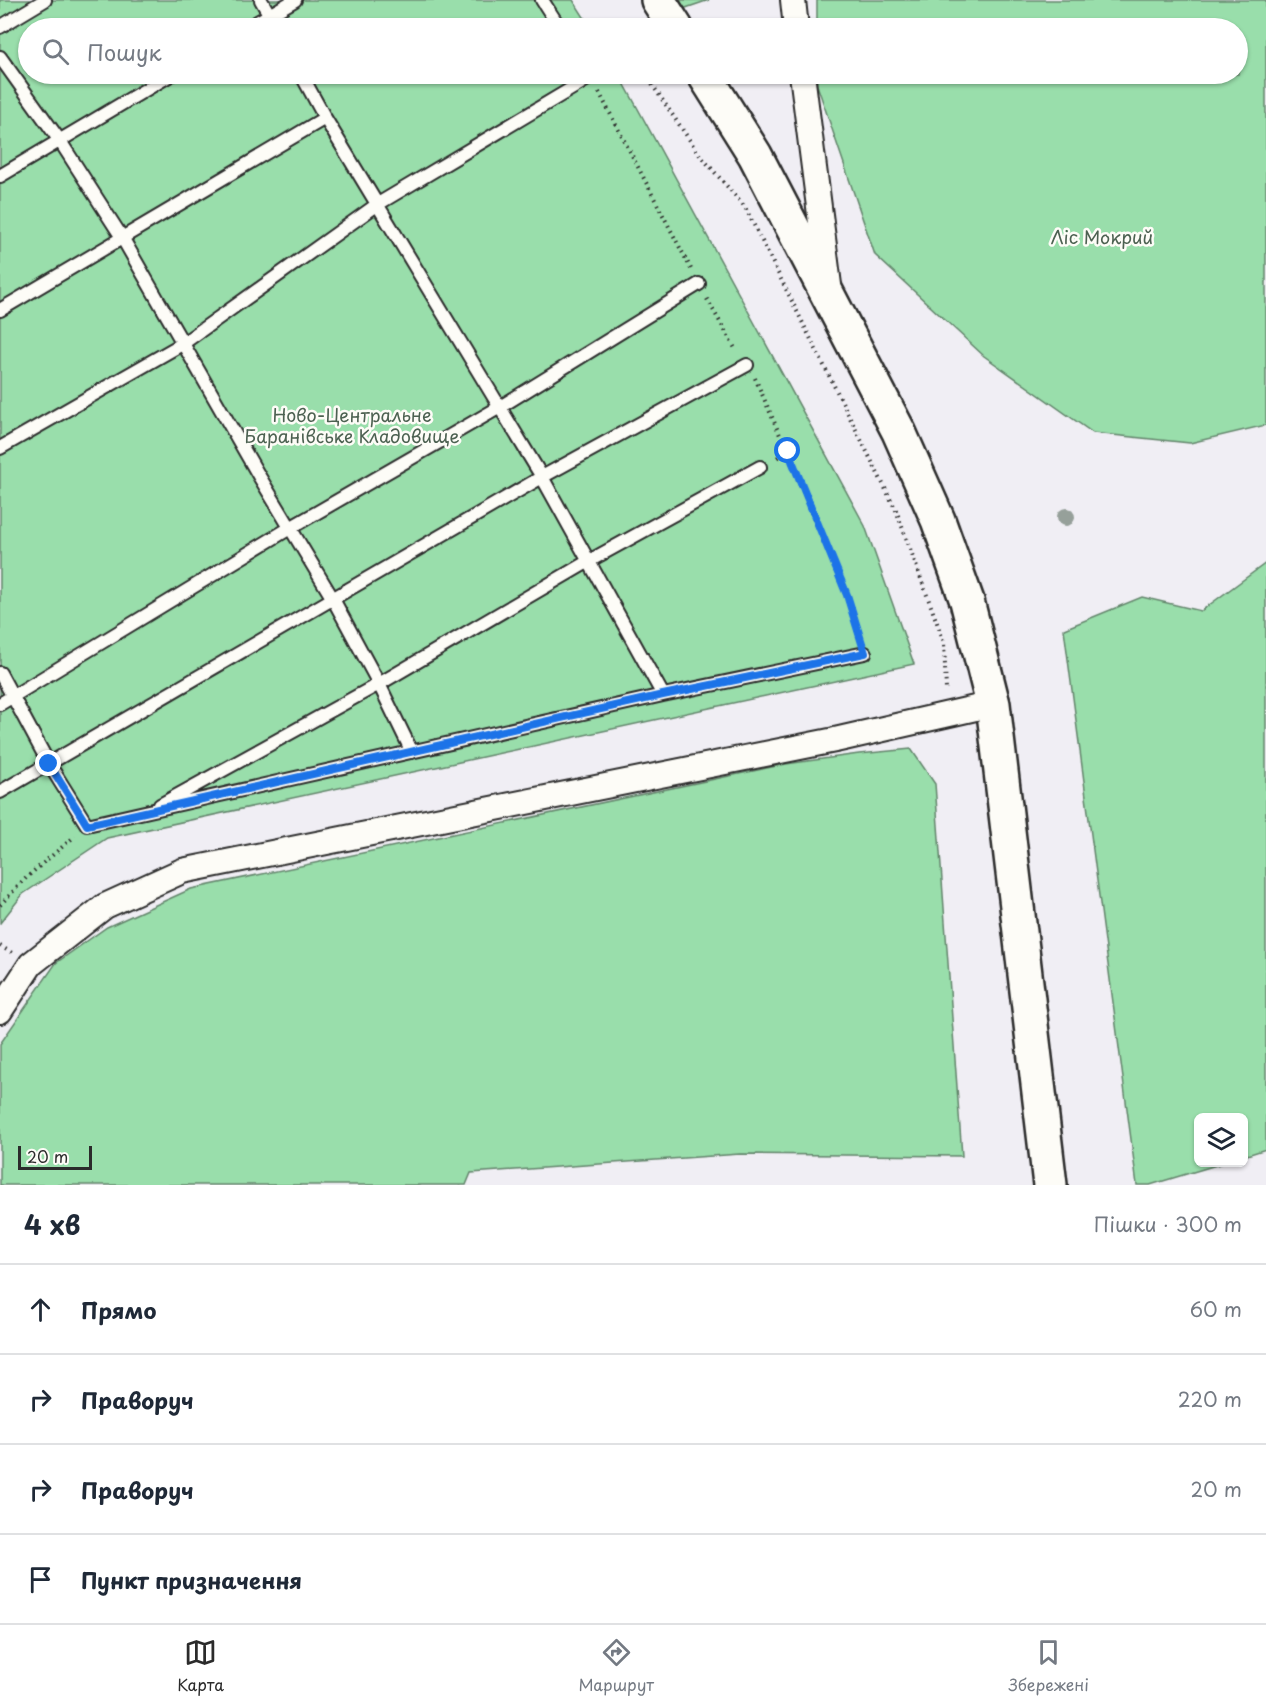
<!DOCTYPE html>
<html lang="uk">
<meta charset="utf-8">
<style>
body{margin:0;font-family:"Playpen Sans",sans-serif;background:#f2f2f3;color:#1f2937}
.controls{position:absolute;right:18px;bottom:18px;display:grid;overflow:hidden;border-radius:9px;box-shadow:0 2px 4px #0004}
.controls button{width:54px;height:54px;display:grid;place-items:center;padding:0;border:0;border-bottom:2px solid #e0e1e3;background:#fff;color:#1f2937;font:30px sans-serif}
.scale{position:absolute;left:18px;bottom:15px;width:74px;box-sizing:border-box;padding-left:6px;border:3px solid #2b2b2b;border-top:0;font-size:16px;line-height:21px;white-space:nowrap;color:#2b2b2b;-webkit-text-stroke:4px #fdfcf7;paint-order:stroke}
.stop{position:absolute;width:18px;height:18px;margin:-14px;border:4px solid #1a73e8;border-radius:50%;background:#fff}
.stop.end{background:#1a73e8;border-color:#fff;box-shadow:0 2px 6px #0008}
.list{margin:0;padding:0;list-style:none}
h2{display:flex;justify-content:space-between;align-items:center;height:78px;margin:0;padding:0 24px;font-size:26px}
h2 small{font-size:20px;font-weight:400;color:#747a83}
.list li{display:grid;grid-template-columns:39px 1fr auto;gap:18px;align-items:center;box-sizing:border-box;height:90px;padding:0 24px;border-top:2px solid #e0e1e3}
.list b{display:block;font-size:22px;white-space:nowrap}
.list em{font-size:20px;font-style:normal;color:#747a83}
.icon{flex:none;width:33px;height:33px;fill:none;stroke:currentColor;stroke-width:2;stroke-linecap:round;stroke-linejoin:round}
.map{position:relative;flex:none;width:1266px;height:1185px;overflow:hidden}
.search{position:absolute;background:#fff;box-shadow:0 2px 4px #0004;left:18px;right:18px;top:18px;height:66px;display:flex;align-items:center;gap:15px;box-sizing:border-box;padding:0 21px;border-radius:33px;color:#747a83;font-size:22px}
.sheet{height:438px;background:#fff}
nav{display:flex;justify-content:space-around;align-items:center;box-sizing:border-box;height:84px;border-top:2px solid #e0e1e3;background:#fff;font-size:16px;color:#747a83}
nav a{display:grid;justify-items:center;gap:3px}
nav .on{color:#2b2b2b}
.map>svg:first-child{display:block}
.green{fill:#99deab;stroke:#62846b;stroke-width:1.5}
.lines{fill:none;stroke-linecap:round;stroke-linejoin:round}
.lane-casing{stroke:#2b2b2b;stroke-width:16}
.street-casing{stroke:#2b2b2b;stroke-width:28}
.secondary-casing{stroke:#2b2b2b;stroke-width:38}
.path{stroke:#2b2b2b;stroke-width:4;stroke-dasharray:1.5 4.5;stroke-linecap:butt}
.lane{stroke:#fdfcf7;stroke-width:12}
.street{stroke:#fdfcf7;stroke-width:24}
.secondary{stroke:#fdfcf7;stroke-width:33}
.tree{fill:#96a09a}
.route{stroke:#1a73e8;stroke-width:8}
.labels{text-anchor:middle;stroke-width:5;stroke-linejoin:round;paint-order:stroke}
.park-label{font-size:18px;fill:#4c6151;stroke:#fdfcf7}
</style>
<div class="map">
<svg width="1266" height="1185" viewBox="0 0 1266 1185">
<rect width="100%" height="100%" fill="#f0eef4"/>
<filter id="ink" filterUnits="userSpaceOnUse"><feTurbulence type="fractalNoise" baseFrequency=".0167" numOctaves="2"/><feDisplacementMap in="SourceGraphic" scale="12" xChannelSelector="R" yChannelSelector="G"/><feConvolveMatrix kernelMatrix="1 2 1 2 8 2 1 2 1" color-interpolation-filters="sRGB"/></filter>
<g filter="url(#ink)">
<!-- green -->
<path class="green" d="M0 0H573L591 28H28V74H619L865 526 914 664 107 838 23 894 0 923Z
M658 0H709L668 14Z
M817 0H1266V425L1190 443 1093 433 984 356 875 255 817 85V74H1238V28H817Z
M1266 563V1149L1244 1156V1118H1198V1162L1223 1163 1150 1185H1137L1064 629 1142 597 1201 611Z
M911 749 935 784 962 1156 740 1154 471 1173 466 1185H0V1044L56 963 107 927 191 889 786 764 859 754Z"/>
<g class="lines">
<!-- lane casing -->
<g class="lane-casing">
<path id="lane" d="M261 0 277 28
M542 0 560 28
M0 27 45 0
M247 28 295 0
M0 57 60 141 123 239 259 476 333 599 379 684 412 752
M0 176 172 74
M0 310 325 118
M0 448 182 344 378 204 591 77 589 74
M0 673 49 764 87 825 663 695 542 477 325 118 301 74
M663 695 865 653
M0 704 290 528 500 407 699 284
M0 792 542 477 747 365
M160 805 379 684 589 561 760 467"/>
</g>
<!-- street casing -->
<g class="street-casing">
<path id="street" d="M793 0 796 28
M802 74 829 285
M0 1011 31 964 105 906 182 871 835 740 993 704"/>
</g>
<!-- secondary casing -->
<g class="secondary-casing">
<path id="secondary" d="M658 0 676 28
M704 74 755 155 899 432 938 520 967 601 993 704 1050 1185"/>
</g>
<!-- path -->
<path class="path" d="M647 74V77L699 154 745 207 896 510 944 642 946 690
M599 92 691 269
M707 299 736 350
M755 378 787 451 775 459
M787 451 847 595 860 638
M0 905 28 876 75 836
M0 946 12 953"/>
<!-- lane -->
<use href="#lane" class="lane"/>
<!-- street -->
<use href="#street" class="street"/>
<!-- secondary -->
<use href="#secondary" class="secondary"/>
</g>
<!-- trees -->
<circle class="tree" cx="1066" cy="517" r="9"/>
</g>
<g class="lines" filter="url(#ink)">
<!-- route -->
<path class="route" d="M49 764 87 825 663 695 865 653 847 595 788 451"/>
</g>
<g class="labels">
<!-- park labels -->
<g class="park-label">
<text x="1102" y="244">Ліс Мокрий</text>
<text x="352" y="422">Ново-Центральне<tspan x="352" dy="21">Баранівське Кладовище</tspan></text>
</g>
</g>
</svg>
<div class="controls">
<button><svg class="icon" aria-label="layers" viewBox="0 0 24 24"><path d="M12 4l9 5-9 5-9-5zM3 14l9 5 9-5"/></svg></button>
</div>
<div class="scale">20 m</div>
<div class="stop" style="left:788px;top:451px"></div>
<div class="stop end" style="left:49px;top:764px"></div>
<div class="search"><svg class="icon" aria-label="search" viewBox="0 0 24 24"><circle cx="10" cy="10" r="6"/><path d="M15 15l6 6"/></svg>Пошук</div>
</div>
<section class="sheet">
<h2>4 хв<small>Пішки · 300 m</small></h2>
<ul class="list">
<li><svg class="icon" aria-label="ahead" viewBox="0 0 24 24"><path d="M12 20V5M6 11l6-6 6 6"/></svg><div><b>Прямо</b></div><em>60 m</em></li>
<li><svg class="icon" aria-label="right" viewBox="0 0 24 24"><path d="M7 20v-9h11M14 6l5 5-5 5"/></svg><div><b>Праворуч</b></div><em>220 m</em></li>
<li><svg class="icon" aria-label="right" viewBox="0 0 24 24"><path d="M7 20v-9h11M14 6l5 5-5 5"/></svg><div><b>Праворуч</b></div><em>20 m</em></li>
<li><svg class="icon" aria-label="arrive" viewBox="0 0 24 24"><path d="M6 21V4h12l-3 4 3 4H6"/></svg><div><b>Пункт призначення</b></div></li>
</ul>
</section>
<nav>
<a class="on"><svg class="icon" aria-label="map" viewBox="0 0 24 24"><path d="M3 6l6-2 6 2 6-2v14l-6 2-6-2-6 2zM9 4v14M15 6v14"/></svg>Карта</a>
<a><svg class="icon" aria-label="directions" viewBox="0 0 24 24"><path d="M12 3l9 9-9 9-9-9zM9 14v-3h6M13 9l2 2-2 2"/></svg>Маршрут</a>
<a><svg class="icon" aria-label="saved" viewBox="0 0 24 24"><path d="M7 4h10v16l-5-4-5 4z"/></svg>Збережені</a>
</nav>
